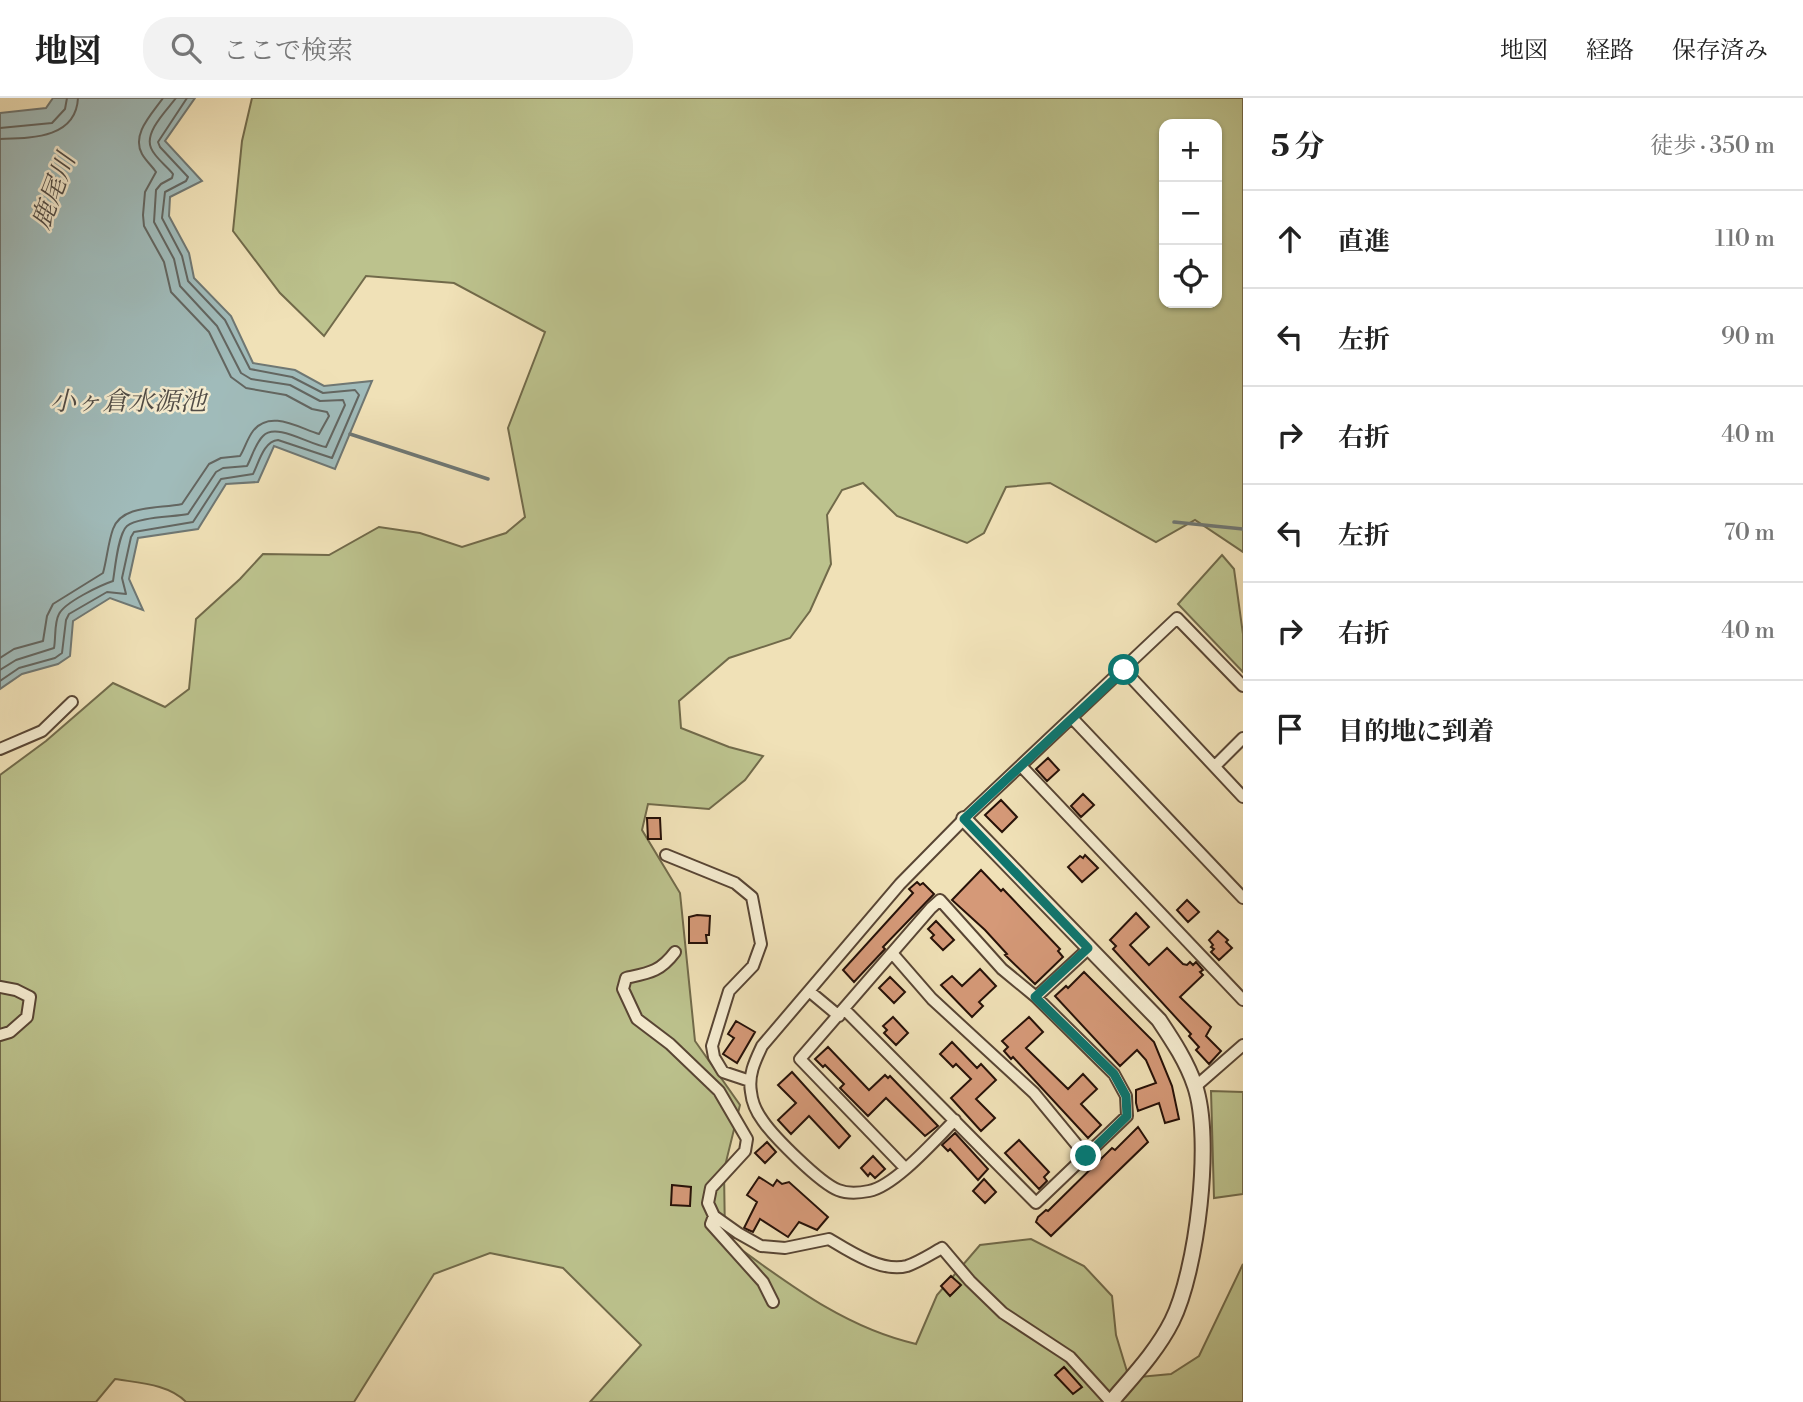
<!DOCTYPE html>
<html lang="ja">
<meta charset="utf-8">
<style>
body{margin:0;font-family:"Libre Bodoni","Noto Serif JP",serif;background:#f2f2f2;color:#222}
.controls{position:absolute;right:21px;top:21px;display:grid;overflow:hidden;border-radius:14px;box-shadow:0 2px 5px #0004}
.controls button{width:63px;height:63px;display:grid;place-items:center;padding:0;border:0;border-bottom:2px solid #e0e0e0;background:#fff;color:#222;font:35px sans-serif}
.stop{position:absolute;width:21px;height:21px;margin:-16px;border:5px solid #0f766e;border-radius:50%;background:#fff}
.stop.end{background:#0f766e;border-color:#fff;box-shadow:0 2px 7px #0008}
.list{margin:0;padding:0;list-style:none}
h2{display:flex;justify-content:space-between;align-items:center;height:91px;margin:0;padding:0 28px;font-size:30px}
h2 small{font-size:23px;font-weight:400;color:#767676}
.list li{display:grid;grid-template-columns:46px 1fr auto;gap:21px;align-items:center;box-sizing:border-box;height:98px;padding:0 28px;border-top:2px solid #e0e0e0}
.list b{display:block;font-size:26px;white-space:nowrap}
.list em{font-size:23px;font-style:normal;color:#767676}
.icon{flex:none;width:38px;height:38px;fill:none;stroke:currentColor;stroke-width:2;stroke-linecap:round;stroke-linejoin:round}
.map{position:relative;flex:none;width:1243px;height:1304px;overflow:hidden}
header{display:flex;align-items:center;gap:42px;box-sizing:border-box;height:98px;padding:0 35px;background:#fff;border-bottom:2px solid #e0e0e0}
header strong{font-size:33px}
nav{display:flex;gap:38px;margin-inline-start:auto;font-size:24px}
.search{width:490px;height:63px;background:#f2f2f2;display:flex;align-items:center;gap:18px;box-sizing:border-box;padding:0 24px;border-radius:28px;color:#767676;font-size:26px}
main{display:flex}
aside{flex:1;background:#fff}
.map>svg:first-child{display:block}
.green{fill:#bcc28d;stroke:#716a4a;stroke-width:2;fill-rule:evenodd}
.water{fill:#a0bbba;stroke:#6f7773;stroke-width:2}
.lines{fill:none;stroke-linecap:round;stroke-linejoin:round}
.shore{stroke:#636661;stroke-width:2}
.stream{stroke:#6f7773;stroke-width:3.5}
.building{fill:#d59978;stroke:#261108;stroke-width:2}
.minor-casing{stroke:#584534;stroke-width:14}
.tertiary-casing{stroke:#584534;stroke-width:18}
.minor{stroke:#f5ecd0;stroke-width:10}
.tertiary{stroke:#f5ecd0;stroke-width:14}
.route{stroke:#0f766e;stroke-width:9}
.labels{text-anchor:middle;stroke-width:5;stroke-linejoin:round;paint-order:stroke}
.water-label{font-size:26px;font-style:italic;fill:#514c46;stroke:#f5ecd0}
</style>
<header>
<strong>地図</strong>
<div class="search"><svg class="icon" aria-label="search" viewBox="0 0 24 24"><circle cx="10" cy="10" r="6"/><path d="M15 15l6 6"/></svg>ここで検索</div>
<nav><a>地図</a><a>経路</a><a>保存済み</a></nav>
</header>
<main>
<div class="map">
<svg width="1243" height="1304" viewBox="0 0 1243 1304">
<rect width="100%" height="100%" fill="#f0e1b7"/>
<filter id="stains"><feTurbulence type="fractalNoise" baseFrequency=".00286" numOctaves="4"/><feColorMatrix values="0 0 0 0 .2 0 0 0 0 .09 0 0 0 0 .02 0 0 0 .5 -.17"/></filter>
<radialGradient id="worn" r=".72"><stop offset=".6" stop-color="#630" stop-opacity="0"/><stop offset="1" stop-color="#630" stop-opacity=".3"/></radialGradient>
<!-- green -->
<path class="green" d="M252 0H1243V454L1195 422 1156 444 1050 385 1006 389 984 435 967 445 897 418 863 385 842 392 827 417 831 466 810 513 790 540 729 560 679 603 681 630 729 649 763 658 745 682 709 711 648 706 642 732 680 795 695 943 740 1007 724 1072 725 1140C785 1183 842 1229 916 1246L937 1197 980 1147 1031 1141 1084 1168 1112 1198 1116 1237 1129 1280 1171 1276 1199 1258 1243 1166V1304H590L641 1247 563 1170 490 1155 434 1176 354 1304H186C169 1286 139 1285 115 1281L96 1304H0V677L46 643 113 585 165 609 189 591 196 521 240 481 263 456 329 457 379 429 420 435 462 449 506 435 525 419 508 330 545 234 454 185 366 178 324 238 280 195 233 133 242 43ZM1164 26H1217V205H1164Z
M1222 457 1234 471 1243 536V574L1178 506Z
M1211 993 1243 994V1096L1214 1100Z"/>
<!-- water -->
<path class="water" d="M53 0H195L165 43 202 83 170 99 169 118 189 155 194 180 231 218 253 265 295 272 324 288 372 283 335 371 274 348 258 384 226 386 198 431 138 440 129 481 143 512 110 500 73 523 70 558 58 566 22 576 0 591V15L46 10Z"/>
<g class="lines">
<!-- shore -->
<path class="shore" d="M0 30 52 25 65 11 67 0
M0 41C30 40 76 41 78 0
M0 560 14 551 43 543 47 518 53 506 103 475C107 461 108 445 113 431 122 406 160 411 182 406L209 366 221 360 240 358C245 350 247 341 253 333 270 311 299 330 319 336L329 318 327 314 312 311 286 297 246 290 231 279 209 234 171 194 164 164 144 128 143 117 145 94 156 74C152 68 146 63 142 56 131 36 152 16 163 0
M0 572 16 562 54 550C56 539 54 525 59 516 65 504 101 487 113 483 115 471 118 436 127 428 137 419 174 419 188 416L216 374 223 370 247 368C252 359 255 346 263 338 276 324 310 347 326 349L345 307 343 302 320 303 290 287 251 281 241 275 217 228 180 188 174 161 154 124 156 92 161 86 172 80 173 76C167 68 155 60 151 50 144 34 167 12 176 0
M0 583 19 570 55 560 62 555 66 522 69 516 107 494 126 496 122 480 131 439 134 434 193 424 221 381 253 376C259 364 264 343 278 342L332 360 359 297 355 292 323 295 292 279 250 271 225 222 188 183 182 158 162 120 165 94 186 83 188 79 160 49 158 44 187 0"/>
<!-- stream -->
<path class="stream" d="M350 336 488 381
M1174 424 1243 431"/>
</g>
<!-- building -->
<path class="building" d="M1048 660 1059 672 1047 683 1036 671Z
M1083 696 1094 707 1081 719 1071 708Z
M1001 702 1017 719 1002 734 985 717Z
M647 720H660L661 741H648Z
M1085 757 1098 770 1082 784 1068 769 1080 758 1083 760Z
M981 772 1001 793 1003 791 1060 851 1058 853 1063 859 1035 886 1005 857 1007 856 985 832 952 802Z
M917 784 920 787 923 785 934 796 883 849 885 851 854 884 843 872 913 795 909 791Z
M1187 802 1199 814 1188 824 1177 812Z
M1136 815 1149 829 1130 847 1149 867 1167 850 1183 866 1187 867 1190 864 1193 867 1196 864 1203 872 1200 874 1203 877 1180 899 1211 929 1206 938 1221 953 1209 966 1196 952 1199 949 1189 938 1191 936 1113 851 1116 848 1110 842Z
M697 817 710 818 709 837H706L707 845H689V819Z
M936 823 954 842 943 852 931 840 934 837 928 831Z
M1218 833 1228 842 1226 844 1232 850 1219 862 1211 854 1214 851 1211 849 1213 847 1209 842Z
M980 871 996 888 979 904 983 908 972 919 941 887 952 878 962 888Z
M1084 874 1154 944 1172 988 1179 1021 1165 1025 1159 1005 1138 1013 1136 1005V992L1156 985 1146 962 1137 952 1120 968 1055 898 1066 888 1068 890Z
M890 879 905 894 894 905 879 890Z
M893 919 908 935 896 947 884 935 887 932 883 928Z
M1029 919 1043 934 1026 950 1068 991 1083 976 1097 991 1081 1006 1101 1027 1088 1040 1013 959 1011 961 1004 953 1008 949 1002 943Z
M736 923 755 934 737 965 723 956 734 940 728 936Z
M952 944 977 970 981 966 996 982 976 1001 995 1020 981 1033 951 1000 971 981 956 966 953 969 940 956Z
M828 949 869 992 885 977 888 980 890 978 938 1028 925 1038 886 1000 868 1018 840 990 844 986 825 967 823 969 815 961Z
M792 974 850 1038 839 1050 809 1018 791 1036 778 1022 796 1005 778 987Z
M1138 1029 1148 1044 1051 1138 1036 1124 1038 1119 1046 1112 1048 1113 1112 1050 1115 1052Z
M955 1035 988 1071 978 1082 950 1051 948 1053 942 1047Z
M1019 1042 1049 1074 1044 1079 1047 1083 1039 1091 1005 1055Z
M767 1044 776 1054 765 1065 755 1055Z
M873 1058 885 1071 875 1080 870 1075 868 1078 861 1070Z
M759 1079 773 1088 777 1082 782 1086 789 1084 828 1119 817 1132 799 1124 788 1139 760 1121 753 1134 744 1130 757 1104 747 1097Z
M984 1081 996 1094 985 1105 973 1093Z
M672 1087 691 1089 690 1108 671 1107Z
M951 1178 961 1187 950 1198 941 1188Z
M1064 1269 1082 1289 1073 1296 1055 1277Z"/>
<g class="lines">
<!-- minor casing -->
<g class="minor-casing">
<path id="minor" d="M1124 572 1243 699
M1073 621 1243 800
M0 651 42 633 72 604
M1215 668 1243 640
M1022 669 1243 902
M666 757 735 785 752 799 761 846 753 868 729 893 712 948 714 959 723 974 750 983
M675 854C660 874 649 875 626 880L623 891 637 921 670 946 719 993 747 1041 745 1053 711 1090 708 1105 714 1118 738 1135 761 1148 785 1150 829 1141C849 1153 882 1175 907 1168 919 1164 931 1156 942 1150L970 1183 1003 1215 1070 1259 1111 1304
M892 855 932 901 1034 995 1086 1058
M0 889 16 892 30 899 27 919 10 934 0 937
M809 893 839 918
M1036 899 1088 851
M845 912 1036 1105 1127 1018 1126 998 1114 976 1036 899 1002 871 940 802 931 810 800 961 905 1070
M1195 989 1243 947
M955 1022C936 1041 895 1088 869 1093 859 1095 848 1096 838 1092 820 1085 774 1039 763 1023 757 1015 752 1004 751 994 748 977 755 963 762 948L900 786 964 721 1177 520 1243 588
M714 1118 711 1126 763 1184 773 1204"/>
</g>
<!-- tertiary casing -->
<g class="tertiary-casing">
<path id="tertiary" d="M964 721 1159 922C1173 943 1187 964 1195 988 1213 1041 1197 1173 1172 1223 1157 1253 1133 1278 1111 1304"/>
</g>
<!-- minor -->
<use href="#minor" class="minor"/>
<!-- tertiary -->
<use href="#tertiary" class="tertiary"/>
</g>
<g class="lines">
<!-- route -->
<path class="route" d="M1086 1058 1127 1018 1126 998 1114 976 1035 899 1088 850 964 721 1124 572"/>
</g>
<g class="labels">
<!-- water labels -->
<g class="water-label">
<text transform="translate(53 93) rotate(-69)" y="9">鹿尾川</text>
<text x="128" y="312">小ヶ倉水源池</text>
</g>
</g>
<rect width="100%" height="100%" filter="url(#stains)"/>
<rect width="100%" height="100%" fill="url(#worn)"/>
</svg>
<div class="controls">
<button>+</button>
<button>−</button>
<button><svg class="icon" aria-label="locate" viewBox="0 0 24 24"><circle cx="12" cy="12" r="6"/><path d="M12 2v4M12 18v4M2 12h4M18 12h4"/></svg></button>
</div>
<div class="stop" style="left:1124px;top:572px"></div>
<div class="stop end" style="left:1086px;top:1058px"></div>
</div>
<aside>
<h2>5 分<small>徒歩 · 350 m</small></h2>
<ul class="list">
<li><svg class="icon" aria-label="ahead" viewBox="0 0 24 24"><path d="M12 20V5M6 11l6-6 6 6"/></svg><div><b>直進</b></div><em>110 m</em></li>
<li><svg class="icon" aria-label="left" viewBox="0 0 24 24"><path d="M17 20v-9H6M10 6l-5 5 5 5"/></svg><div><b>左折</b></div><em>90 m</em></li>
<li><svg class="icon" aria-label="right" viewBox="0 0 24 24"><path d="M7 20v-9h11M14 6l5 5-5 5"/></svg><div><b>右折</b></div><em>40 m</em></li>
<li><svg class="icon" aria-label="left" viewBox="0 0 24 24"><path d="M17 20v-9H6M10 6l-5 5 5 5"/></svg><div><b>左折</b></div><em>70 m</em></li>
<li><svg class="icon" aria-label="right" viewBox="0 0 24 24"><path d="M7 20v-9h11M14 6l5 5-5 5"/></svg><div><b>右折</b></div><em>40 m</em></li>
<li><svg class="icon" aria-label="arrive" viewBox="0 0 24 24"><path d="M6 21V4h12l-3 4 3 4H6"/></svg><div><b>目的地に到着</b></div></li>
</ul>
</aside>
</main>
